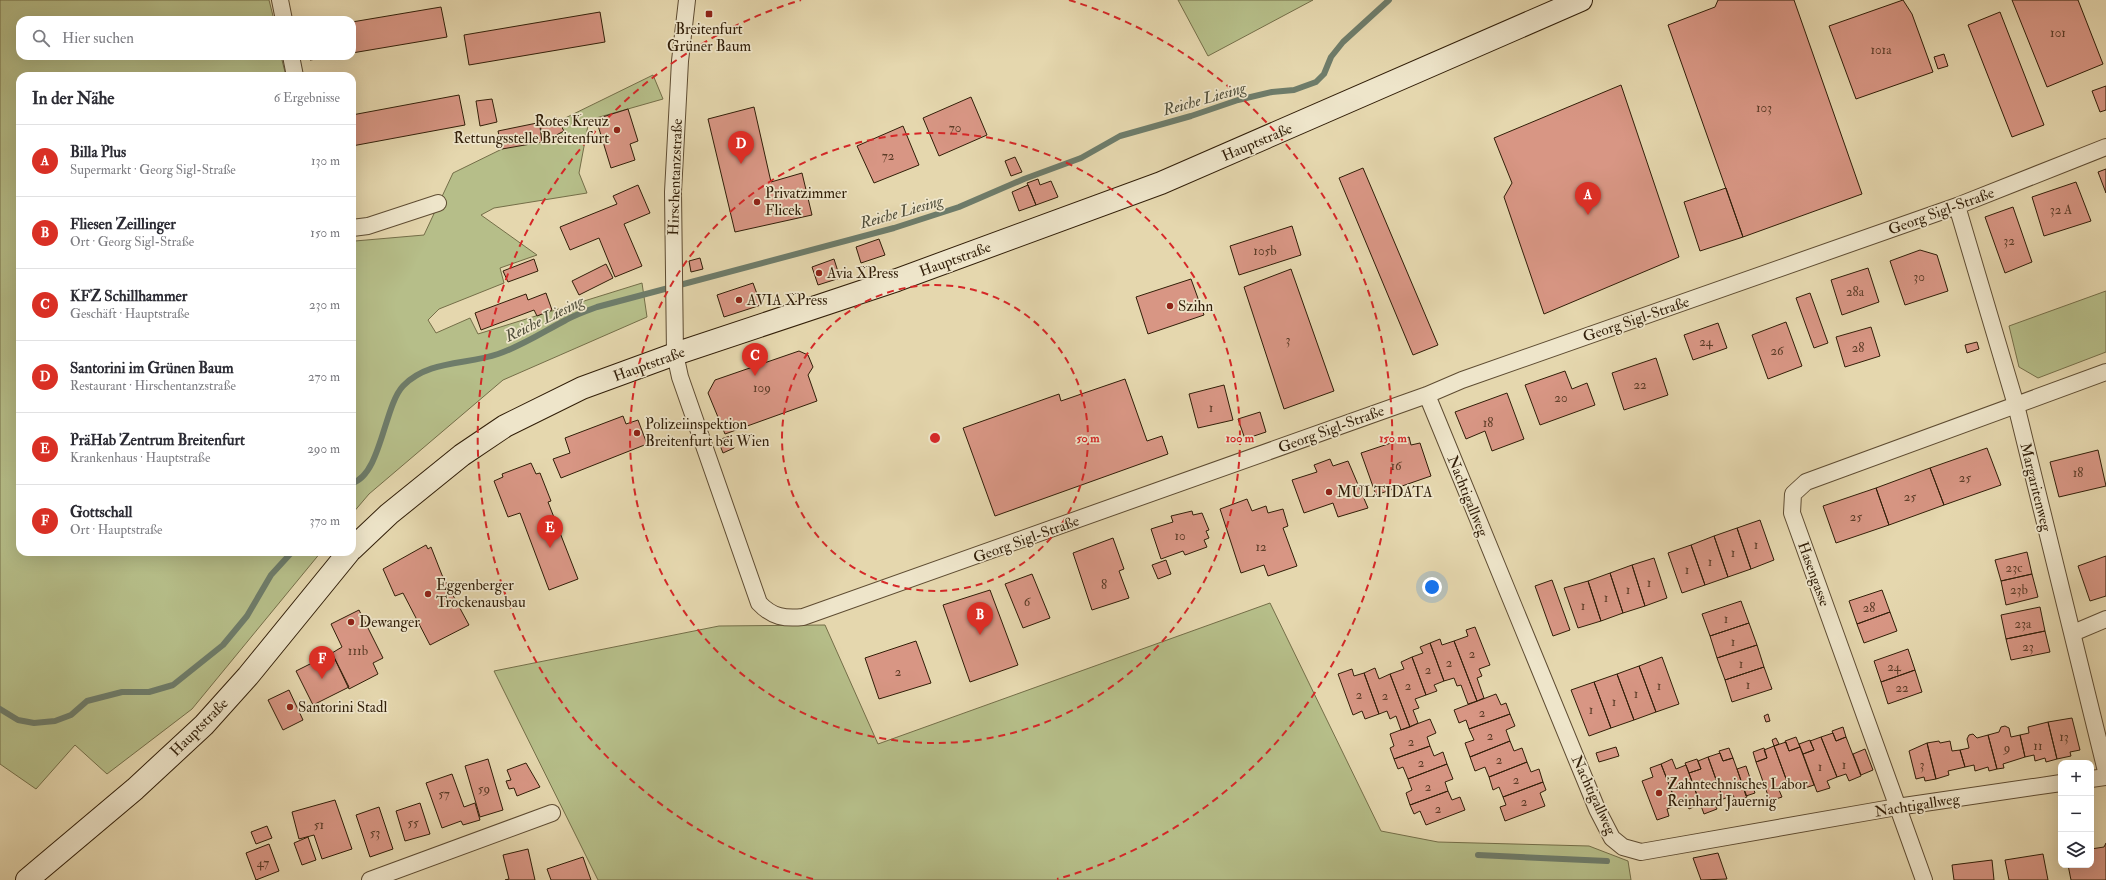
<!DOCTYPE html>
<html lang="de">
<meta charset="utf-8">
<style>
body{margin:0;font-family:"IM FELL Double Pica",serif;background:#f2f2f3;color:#2b2b33}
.controls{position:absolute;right:12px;bottom:12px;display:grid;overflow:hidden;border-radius:8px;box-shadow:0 4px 16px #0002}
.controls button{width:36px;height:36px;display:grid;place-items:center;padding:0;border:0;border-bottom:1px solid #e1e1e2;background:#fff;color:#2b2b33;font:20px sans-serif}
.you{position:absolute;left:1432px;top:587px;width:14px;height:14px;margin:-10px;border:3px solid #fff;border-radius:50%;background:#1a73e8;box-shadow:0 0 0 6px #1a73e833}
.badge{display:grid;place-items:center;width:26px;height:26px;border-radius:50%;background:#d93025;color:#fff;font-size:13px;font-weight:700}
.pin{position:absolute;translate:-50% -33px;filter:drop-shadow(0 1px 2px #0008)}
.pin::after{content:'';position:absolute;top:21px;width:14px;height:12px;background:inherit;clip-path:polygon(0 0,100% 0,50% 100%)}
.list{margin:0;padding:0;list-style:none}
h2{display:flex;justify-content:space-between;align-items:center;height:52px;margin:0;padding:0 16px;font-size:17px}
h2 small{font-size:13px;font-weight:400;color:#7c7c81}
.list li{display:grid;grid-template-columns:26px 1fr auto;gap:12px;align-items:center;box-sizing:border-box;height:72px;padding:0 16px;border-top:1px solid #e1e1e2}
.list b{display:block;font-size:15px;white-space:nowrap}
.list p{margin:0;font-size:13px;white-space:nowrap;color:#7c7c81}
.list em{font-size:13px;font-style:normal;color:#7c7c81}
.icon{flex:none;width:22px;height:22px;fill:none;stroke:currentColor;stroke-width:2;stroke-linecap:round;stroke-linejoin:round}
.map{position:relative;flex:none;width:2106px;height:880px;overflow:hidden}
.search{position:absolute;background:#fff;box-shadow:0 4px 16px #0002;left:16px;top:16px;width:340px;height:44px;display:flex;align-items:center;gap:10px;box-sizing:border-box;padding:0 14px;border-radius:12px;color:#7c7c81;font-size:15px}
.panel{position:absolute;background:#fff;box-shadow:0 4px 16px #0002;left:16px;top:72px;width:340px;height:484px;border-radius:12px}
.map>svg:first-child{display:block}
.green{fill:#b6be89;stroke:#746e48}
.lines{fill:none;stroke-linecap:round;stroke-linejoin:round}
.stream{stroke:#6e7c6a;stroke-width:6}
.building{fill:#d89684;stroke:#311e08}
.minor-casing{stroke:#5e4c32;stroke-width:18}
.secondary-casing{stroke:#311e08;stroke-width:24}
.minor{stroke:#eee5ca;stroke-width:16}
.secondary{stroke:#eee5ca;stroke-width:22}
.ring{fill:none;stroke:#d62828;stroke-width:2;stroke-dasharray:7 5}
.poi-dot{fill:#8f2418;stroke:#eee5ca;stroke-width:1.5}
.labels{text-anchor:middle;stroke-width:3.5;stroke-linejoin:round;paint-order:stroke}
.number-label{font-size:13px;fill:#5b3c27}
.poi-label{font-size:15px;fill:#311e08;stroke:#eee5ca;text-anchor:start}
.street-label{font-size:15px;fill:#311e08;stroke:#eee5ca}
.water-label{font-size:16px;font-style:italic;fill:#4f4d39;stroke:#eee5ca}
.centre{fill:#d62828;stroke:#eee5ca;stroke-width:2}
.ring-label{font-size:12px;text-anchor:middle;font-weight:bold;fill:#d62828;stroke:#eee5ca;stroke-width:3.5;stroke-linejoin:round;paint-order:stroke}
</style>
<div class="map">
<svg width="2106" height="880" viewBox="0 0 2106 880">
<rect width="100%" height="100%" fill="#e5d7ae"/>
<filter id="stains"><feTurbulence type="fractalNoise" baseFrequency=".005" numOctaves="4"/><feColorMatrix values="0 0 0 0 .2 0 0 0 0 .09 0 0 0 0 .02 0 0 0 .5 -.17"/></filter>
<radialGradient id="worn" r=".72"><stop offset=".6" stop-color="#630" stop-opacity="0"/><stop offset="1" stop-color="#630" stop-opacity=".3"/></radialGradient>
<!-- green -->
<path class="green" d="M0 0H269L274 20H20V56H281L286 76H20V552H321L192 709 107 774 75 745 36 789 0 764Z
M1178 0H1313L1208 56Z
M653 75 663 99 589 120 579 173 587 193 494 208 481 215 537 255 500 268 504 283 439 309 428 320 436 333 470 318 478 334 642 283 647 317 503 380 369 494 352 514V239L355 241 424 235 453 173Z
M2106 291V352L2038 378 2019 367 2009 326Z
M1270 603 1381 831 1438 842 1589 846 1628 861 1631 880H598L494 671 719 626 825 625 878 744Z"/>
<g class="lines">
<!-- stream -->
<path class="stream" d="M352 483C381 475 384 406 403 386 428 360 466 365 498 354 522 346 543 332 566 320 575 315 586 311 597 307L894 228 959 207 1024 179 1081 158 1120 136 1191 116 1238 100 1272 92 1294 90 1316 82 1324 74 1331 57 1343 42 1389 0
M0 709 18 720 34 723 55 721 71 715 87 701 122 692H149L173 685 223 645 247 616 271 575 292 552
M1478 855 1607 861"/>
</g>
<!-- building -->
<path class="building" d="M1718 0H1794L1862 194 1743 237 1668 25 1715 7Z
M1903 0 1912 14 1933 72 1856 99 1829 26Z
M2012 0H2078L2103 64 2047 87Z
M441 7 447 37 352 53V22Z
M600 12 605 42 469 65 464 35Z
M2000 12 2044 125 2012 137 1968 25Z
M1944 54 1948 66 1938 69 1934 57Z
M310 56H336L310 60Z
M1621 85 1679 257 1544 314 1504 197 1512 183 1494 138Z
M2106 86V110L2100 112 2092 91Z
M459 95 465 125 352 146V115Z
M971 97 987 135 939 156 923 118Z
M492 99 497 122 480 126 476 101Z
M754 107 771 182 802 173 812 215 735 232 708 119Z
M628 109 638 141 630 144 635 160 611 168 596 119Z
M556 117 564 131 547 140 540 127Z
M537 123 540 127 542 142 502 149 498 131Z
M903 126 919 165 874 183 857 146Z
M1015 157 1022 172 1011 176 1005 161Z
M1363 168 1438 345 1413 355 1339 178Z
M2106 169V193L2098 172Z
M1038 179 1040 185 1051 181 1058 197 1036 205 1027 183Z
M2076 182 2091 221 2044 236 2032 197Z
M638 185 650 213 624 224 642 266 615 277 599 238 570 250 560 227 617 204 613 196Z
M1028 185 1036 205 1019 211 1012 192Z
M1726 188 1743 237 1700 251 1684 202Z
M2013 207 2032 262 2005 273 1985 217Z
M1292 226 1301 255 1239 275 1230 246Z
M879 239 885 255 861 263 856 247Z
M1920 250 1937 255 1948 291 1905 305 1890 261Z
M700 258 703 269 691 272 689 261Z
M534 259 538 271 508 282 503 271Z
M834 259 840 278 818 285 812 267Z
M606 264 613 278 579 295 572 281Z
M1868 268 1879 302 1842 315 1831 280Z
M1291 269 1334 391 1284 409 1244 287Z
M1191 279 1204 315 1148 334 1136 297Z
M753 283 761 305 724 317 717 295Z
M546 293 552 310 537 316 534 310 481 330 475 313 526 294 528 300Z
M1810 293 1828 343 1814 348 1796 298Z
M1786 322 1802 366 1768 379 1752 335Z
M1718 323 1727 348 1693 360 1684 335Z
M1871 327 1880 356 1845 367 1836 337Z
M1977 342 1979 349 1967 353 1965 345Z
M799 351 808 355 813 367 808 375 817 401 725 434 708 393 715 380Z
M1656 358 1668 395 1624 410 1612 373Z
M1565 371 1572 389 1587 383 1595 405 1540 425 1525 385Z
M1125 379 1147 441 1162 436 1168 454 995 516 963 428 1059 394 1061 401Z
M1224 385 1233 420 1198 428 1189 394Z
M1507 393 1524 439 1492 451 1485 431 1466 439 1455 412Z
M1260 412 1266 432 1245 439 1238 419Z
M623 416 626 424 638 420 647 444 561 478 553 459 570 453 565 438Z
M730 436 734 448 723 453 718 440Z
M1409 437 1411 445 1420 443 1431 476 1376 495 1361 453Z
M1987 448 2001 485 1944 505 1930 468Z
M2098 450 2106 486 2059 497 2050 462Z
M1330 459 1333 466 1348 461 1368 508 1338 517 1333 503 1304 513 1292 480 1317 472 1314 465Z
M531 463 536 474 540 473 551 501 548 502 578 579 549 590 520 513 508 517 494 481 503 477 502 474Z
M1930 468 1944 505 1889 525 1876 488Z
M1876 488 1889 525 1836 543 1823 506Z
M1247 499 1252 511 1266 506 1268 513 1283 509 1288 526 1283 528 1297 566 1268 576 1264 565 1241 573 1220 509Z
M1192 511 1193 515 1202 513 1209 530 1206 531 1209 538 1204 540 1207 547 1185 555 1183 551 1161 559 1151 529 1173 522 1171 516Z
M1760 520 1774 560 1751 569 1737 528Z
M1737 528 1751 569 1728 577 1714 536Z
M1714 536 1728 577 1705 585 1691 545Z
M1113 538 1124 569 1119 571 1129 598 1092 610 1073 553Z
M426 545 428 549 431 547 442 575 469 625 430 645 403 593 395 596 383 569Z
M1691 545 1705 585 1682 593 1668 553Z
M2027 552 2032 574 2001 581 1995 560Z
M2106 556V596L2090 601 2078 566Z
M1654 558 1667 598 1645 606 1632 565Z
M1166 560 1171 574 1158 579 1152 565Z
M1632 565 1645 606 1623 613 1610 573Z
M1610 573 1623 613 1601 621 1588 581Z
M1032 574 1050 618 1023 628 1005 584Z
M2032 574 2038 597 2006 605 2001 581Z
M1552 580 1570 630 1553 636 1535 586Z
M1588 581 1601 621 1578 628 1564 588Z
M990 590 1018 665 970 682 943 605Z
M1882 590 1890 612 1857 624 1849 601Z
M1741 601 1749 623 1710 636 1702 614Z
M2040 607 2045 631 2006 639 2001 615Z
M359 610 383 658 373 663 378 674 349 689 332 653 342 647 331 624Z
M1890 612 1897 631 1864 643 1857 624Z
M1749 623 1757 645 1717 658 1710 636Z
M1475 627 1490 665 1479 669 1482 676 1477 678 1484 698 1477 701 1454 641 1468 636 1466 630Z
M2045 631 2050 652 2011 660 2006 639Z
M1440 639 1442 645 1454 641 1477 701 1468 704 1461 685 1457 686 1454 678 1444 681 1430 643Z
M916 641 931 683 879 699 865 658Z
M1430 643 1444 681 1434 685 1437 691 1426 695 1412 657 1423 653 1420 647Z
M1757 645 1764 667 1725 680 1717 658Z
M1908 649 1915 670 1881 682 1874 661Z
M332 653 349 687 313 705 296 671Z
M1412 657 1426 695 1415 699 1419 708 1413 710 1418 723 1410 727 1390 674 1404 669 1401 662Z
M1662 657 1679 704 1656 712 1639 666Z
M1639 666 1656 712 1634 720 1617 674Z
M1764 667 1772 689 1732 702 1725 680Z
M1375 668 1379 679 1390 674 1410 727 1401 730 1396 716 1390 719 1387 711 1379 714 1364 673Z
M1352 669 1354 676 1364 673 1379 714 1365 719 1362 711 1353 715 1338 674Z
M1915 670 1922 692 1888 704 1881 682Z
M1617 674 1634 720 1611 728 1594 682Z
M1594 682 1611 728 1589 736 1571 690Z
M289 690 303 720 283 730 268 700Z
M1496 694 1501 705 1506 703 1510 714 1469 729 1466 720 1459 723 1454 710Z
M1510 714 1515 726 1506 730 1510 741 1470 757 1465 743 1474 740 1469 729Z
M1768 714 1770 721 1766 722 1764 716Z
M2072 718 2080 750 2070 752 2071 756 2057 759 2048 722Z
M1430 719 1436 733 1427 737 1430 746 1394 759 1390 748 1394 746 1390 734Z
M2048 722 2057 759 2046 762 2045 758 2035 761 2034 755 2025 757 2020 735 2029 733 2028 727Z
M2005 726 2009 728 2011 737 2020 735 2025 757 2003 764 2004 768 1997 769 1988 735 1999 732 2001 727Z
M1843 727 1846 737 1836 741 1832 731Z
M1833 733 1836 741 1846 737 1861 776 1849 781 1846 774 1837 777 1821 737Z
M1973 734 1977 738 1988 735 1997 769 1989 771 1988 767 1975 771 1974 765 1965 767 1960 750 1969 748 1967 739 1969 735Z
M1796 737 1800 747 1789 751 1785 741Z
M1821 737 1837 777 1827 781 1830 788 1817 792 1803 754 1814 750 1810 741Z
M1776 738 1779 744 1774 746 1772 740Z
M1810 740 1814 750 1803 754 1799 744Z
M1510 741 1514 751 1522 748 1527 762 1489 777 1485 767 1475 771 1470 757Z
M1939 741 1940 743 1950 741 1952 751 1960 750 1965 767 1948 771 1949 775 1936 779 1927 743Z
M1786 742 1789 751 1800 747 1814 785 1802 789 1799 783 1789 787 1774 746Z
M1927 743 1936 779 1925 781 1924 777 1916 779 1909 751Z
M1430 746 1434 756 1443 752 1447 764 1408 779 1403 767 1398 769 1394 759Z
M1774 746 1789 787 1779 790 1782 797 1770 801 1756 762 1767 758 1764 750Z
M1616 747 1619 756 1599 762 1596 753Z
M1729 748 1733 758 1723 761 1719 751Z
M1764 748 1767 758 1756 762 1753 752Z
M1865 749 1873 770 1861 775 1853 754Z
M1720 753 1723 761 1733 758 1747 797 1736 801 1733 795 1723 799 1708 757Z
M1708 757 1723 799 1714 802 1717 809 1704 814 1689 773 1701 769 1698 761Z
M488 759 503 810 480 817 465 766Z
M1672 759 1676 769 1686 765 1700 804 1689 809 1686 802 1677 805 1661 764Z
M1697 759 1701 769 1689 773 1685 763Z
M1527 762 1531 772 1539 769 1543 782 1503 797 1499 787 1493 790 1489 777Z
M526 763 540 787 517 796 514 788 509 789 506 781 511 780 507 770Z
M1447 764 1453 779 1445 782 1448 791 1410 805 1406 793 1412 790 1408 779Z
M1661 764 1677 805 1667 809 1669 816 1657 820 1642 781 1653 777 1650 768Z
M1746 766 1755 793 1746 796 1737 769Z
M452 774 464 807 475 803 480 820 463 825 461 821 442 828 426 783Z
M1543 782 1546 790 1540 793 1545 806 1505 821 1500 807 1506 805 1503 797Z
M1448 791 1452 800 1460 797 1465 810 1426 825 1420 811 1414 814 1410 805Z
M335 800 352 849 322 859 314 835 299 839 292 812Z
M420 803 430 834 405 841 396 811Z
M379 807 393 849 370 857 356 815Z
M267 826 272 838 256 844 251 832Z
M308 837 316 860 302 865 294 843Z
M2106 843V880H2071L2068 865H2091V849L2104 847Z
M269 844 279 871 256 880 246 853Z
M528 849 535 880H505L509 879 503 855Z
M1718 853 1727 879 1701 880 1693 858Z
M2043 854 2048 880H2009L2005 860Z
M583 857 591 880H551L547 869Z
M1992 860 1994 880H1954L1952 865Z"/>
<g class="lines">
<!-- minor casing -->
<g class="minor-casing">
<path id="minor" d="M280 0 284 20
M687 0 680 61 673 192 675 354 680 377 759 603C772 617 785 619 803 617L1427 395 1462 380 1957 206 2106 147
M291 56 295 76
M1957 206 2016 405 2106 771
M352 228 368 226 438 203
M1427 395 1597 809 1612 838 1623 847 1641 852 1897 807 2061 783
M2073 633 2106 619
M2091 779 2106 777
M370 880 552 813
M1924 880 1792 513 1793 494 1806 482 2106 372"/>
</g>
<!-- secondary casing -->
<g class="secondary-casing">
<path id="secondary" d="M352 549 389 514 462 455 505 426 582 388 675 354 897 280 1161 183 1581 0
M27 880 135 789 204 725 248 676 349 552"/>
</g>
<!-- minor -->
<use href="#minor" class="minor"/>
<!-- secondary -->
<use href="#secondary" class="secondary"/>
</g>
<!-- distance rings -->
<g class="ring">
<circle cx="935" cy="438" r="153"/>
<circle cx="935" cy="438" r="305"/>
<path d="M813 879A458 458 0 0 1 801 0M1069 0A458 458 0 0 1 1057 879"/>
</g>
<!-- markers -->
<g class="poi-dot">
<rect x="705" y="10" width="8" height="8" rx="2"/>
<circle cx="617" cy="130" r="4"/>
<circle cx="757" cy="202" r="4"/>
<circle cx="819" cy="273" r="4"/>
<circle cx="739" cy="300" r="4"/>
<circle cx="1170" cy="306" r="4"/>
<circle cx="637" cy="433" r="4"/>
<circle cx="1329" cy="492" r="4"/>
<circle cx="428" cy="594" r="4"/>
<circle cx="351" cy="622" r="4"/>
<circle cx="290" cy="707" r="4"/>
<circle cx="1659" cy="793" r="4"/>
</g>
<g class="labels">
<!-- number labels -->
<g class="number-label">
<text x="2058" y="37">101</text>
<text x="1881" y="54">101a</text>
<text x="1764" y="112">103</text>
<text x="955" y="132">70</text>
<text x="888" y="160">72</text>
<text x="2061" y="214">32 A</text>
<text x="2009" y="245">32</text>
<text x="1265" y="255">105b</text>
<text x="1919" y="281">30</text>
<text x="1855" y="296">28a</text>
<text x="1288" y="344">3</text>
<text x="1706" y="346">24</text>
<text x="1858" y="352">28</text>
<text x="1777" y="355">26</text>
<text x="1640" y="389">22</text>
<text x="762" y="392">109</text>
<text x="1561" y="402">20</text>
<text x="1211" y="412">1</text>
<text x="1488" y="427">18</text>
<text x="1396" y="470">16</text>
<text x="2078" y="477">18</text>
<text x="1965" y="482">25</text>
<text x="1910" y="501">25</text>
<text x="1856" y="521">25</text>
<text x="1180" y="540">10</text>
<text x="1756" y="549">1</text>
<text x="1261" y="551">12</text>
<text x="1733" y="557">1</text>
<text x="1710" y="566">1</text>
<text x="2014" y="572">23c</text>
<text x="1687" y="574">1</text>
<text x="1649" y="587">1</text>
<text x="1104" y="589">8</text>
<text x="1628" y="594">1</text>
<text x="2019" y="594">23b</text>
<text x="1606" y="602">1</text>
<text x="1027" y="606">6</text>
<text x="1583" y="610">1</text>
<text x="1869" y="612">28</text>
<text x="1726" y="623">1</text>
<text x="2023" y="628">23a</text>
<text x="1733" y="646">1</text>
<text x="2028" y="651">23</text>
<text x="358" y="655">111b</text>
<text x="1472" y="658">2</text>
<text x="1449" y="667">2</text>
<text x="1741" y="668">1</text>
<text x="1894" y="671">24</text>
<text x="1428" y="674">2</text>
<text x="898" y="676">2</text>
<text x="1748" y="689">1</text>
<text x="1408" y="690">2</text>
<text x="1659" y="690">1</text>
<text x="1902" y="692">22</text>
<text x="1636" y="698">1</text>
<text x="1359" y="699">2</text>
<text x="1385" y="700">2</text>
<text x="1614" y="706">1</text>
<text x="1591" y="714">1</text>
<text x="1482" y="717">2</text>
<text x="1490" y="740">2</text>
<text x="2064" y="741">13</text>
<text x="1411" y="746">2</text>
<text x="2038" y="750">11</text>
<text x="2007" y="752">9</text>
<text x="1499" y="764">2</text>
<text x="1421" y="767">2</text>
<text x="1844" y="769">1</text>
<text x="1922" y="769">3</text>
<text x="1820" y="771">1</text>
<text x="1516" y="784">2</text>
<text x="1428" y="791">2</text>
<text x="484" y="793">59</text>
<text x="444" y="798">57</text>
<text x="1524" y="806">2</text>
<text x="1438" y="813">2</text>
<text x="413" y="827">55</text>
<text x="319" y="829">51</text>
<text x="375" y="837">53</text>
<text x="263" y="867">47</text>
</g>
<!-- poi labels -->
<g class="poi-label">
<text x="709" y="34" text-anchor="middle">Breitenfurt<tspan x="709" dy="17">Grüner Baum</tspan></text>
<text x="609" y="126" text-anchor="end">Rotes Kreuz<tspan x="609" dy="17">Rettungsstelle Breitenfurt</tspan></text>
<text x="765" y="198">Privatzimmer<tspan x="765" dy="17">Flicek</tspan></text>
<text x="827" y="278">Avia XPress</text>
<text x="747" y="305">AVIA XPress</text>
<text x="1178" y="311">Szihn</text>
<text x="645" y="429">Polizeiinspektion<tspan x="645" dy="17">Breitenfurt bei Wien</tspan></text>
<text x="1337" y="497">MULTIDATA</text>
<text x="436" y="590">Eggenberger<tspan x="436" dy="17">Trockenausbau</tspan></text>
<text x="359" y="627">Dewanger</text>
<text x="298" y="712">Santorini Stadl</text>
<text x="1667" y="789">Zahntechnisches Labor<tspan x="1667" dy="17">Reinhard Jauernig</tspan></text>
</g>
<!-- street labels -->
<g class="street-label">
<text transform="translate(1257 142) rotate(-23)" y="5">Hauptstraße</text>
<text transform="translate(675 177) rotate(-88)" y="5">Hirschentanzstraße</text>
<text transform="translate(1941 211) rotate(-20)" y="5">Georg Sigl-Straße</text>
<text transform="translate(955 259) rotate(-20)" y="5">Hauptstraße</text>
<text transform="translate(1636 319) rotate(-19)" y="5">Georg Sigl-Straße</text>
<text transform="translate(649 364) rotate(-20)" y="5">Hauptstraße</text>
<text transform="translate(1331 429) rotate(-20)" y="5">Georg Sigl-Straße</text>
<text transform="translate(2036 487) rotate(76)" y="5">Margaritenweg</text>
<text transform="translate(1468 496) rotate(68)" y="5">Nachtigallweg</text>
<text transform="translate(1026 539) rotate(-20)" y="5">Georg Sigl-Straße</text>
<text transform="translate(1814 574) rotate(70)" y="5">Hasengasse</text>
<text transform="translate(199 727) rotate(-45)" y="5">Hauptstraße</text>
<text transform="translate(1594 795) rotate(65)" y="5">Nachtigallweg</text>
<text transform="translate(1917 805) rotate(-9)" y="5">Nachtigallweg</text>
</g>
<!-- water labels -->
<g class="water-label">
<text transform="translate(1204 98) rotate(-16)" y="6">Reiche Liesing</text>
<text transform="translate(901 211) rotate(-16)" y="6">Reiche Liesing</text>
<text transform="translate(544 318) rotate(-26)" y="6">Reiche Liesing</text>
</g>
</g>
<circle cx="935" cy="438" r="6" class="centre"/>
<g class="ring-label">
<text x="1088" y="442">50 m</text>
<text x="1240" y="442">100 m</text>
<text x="1393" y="442">150 m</text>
</g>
<rect width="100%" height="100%" filter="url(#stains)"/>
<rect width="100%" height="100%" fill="url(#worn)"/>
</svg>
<div class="controls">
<button>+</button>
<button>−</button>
<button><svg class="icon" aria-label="layers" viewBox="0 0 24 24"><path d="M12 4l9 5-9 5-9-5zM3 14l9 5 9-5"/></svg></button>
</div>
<div class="you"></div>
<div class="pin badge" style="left:1588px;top:215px">A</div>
<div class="pin badge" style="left:980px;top:635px">B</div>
<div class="pin badge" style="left:755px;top:376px">C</div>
<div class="pin badge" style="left:741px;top:164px">D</div>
<div class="pin badge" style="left:550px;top:548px">E</div>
<div class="pin badge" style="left:322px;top:679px">F</div>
<div class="search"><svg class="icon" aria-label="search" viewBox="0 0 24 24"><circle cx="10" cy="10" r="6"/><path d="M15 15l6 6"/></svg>Hier suchen</div>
<section class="panel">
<h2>In der Nähe<small>6 Ergebnisse</small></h2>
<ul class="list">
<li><span class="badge">A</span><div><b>Billa Plus</b><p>Supermarkt · Georg Sigl-Straße</p></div><em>130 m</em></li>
<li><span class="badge">B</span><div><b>Fliesen Zeillinger</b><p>Ort · Georg Sigl-Straße</p></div><em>150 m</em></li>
<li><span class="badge">C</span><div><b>KFZ Schillhammer</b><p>Geschäft · Hauptstraße</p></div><em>230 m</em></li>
<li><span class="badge">D</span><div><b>Santorini im Grünen Baum</b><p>Restaurant · Hirschentanzstraße</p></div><em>270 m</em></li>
<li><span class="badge">E</span><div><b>PräHab Zentrum Breitenfurt</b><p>Krankenhaus · Hauptstraße</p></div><em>290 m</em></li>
<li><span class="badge">F</span><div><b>Gottschall</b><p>Ort · Hauptstraße</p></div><em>370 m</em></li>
</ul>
</section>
</div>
